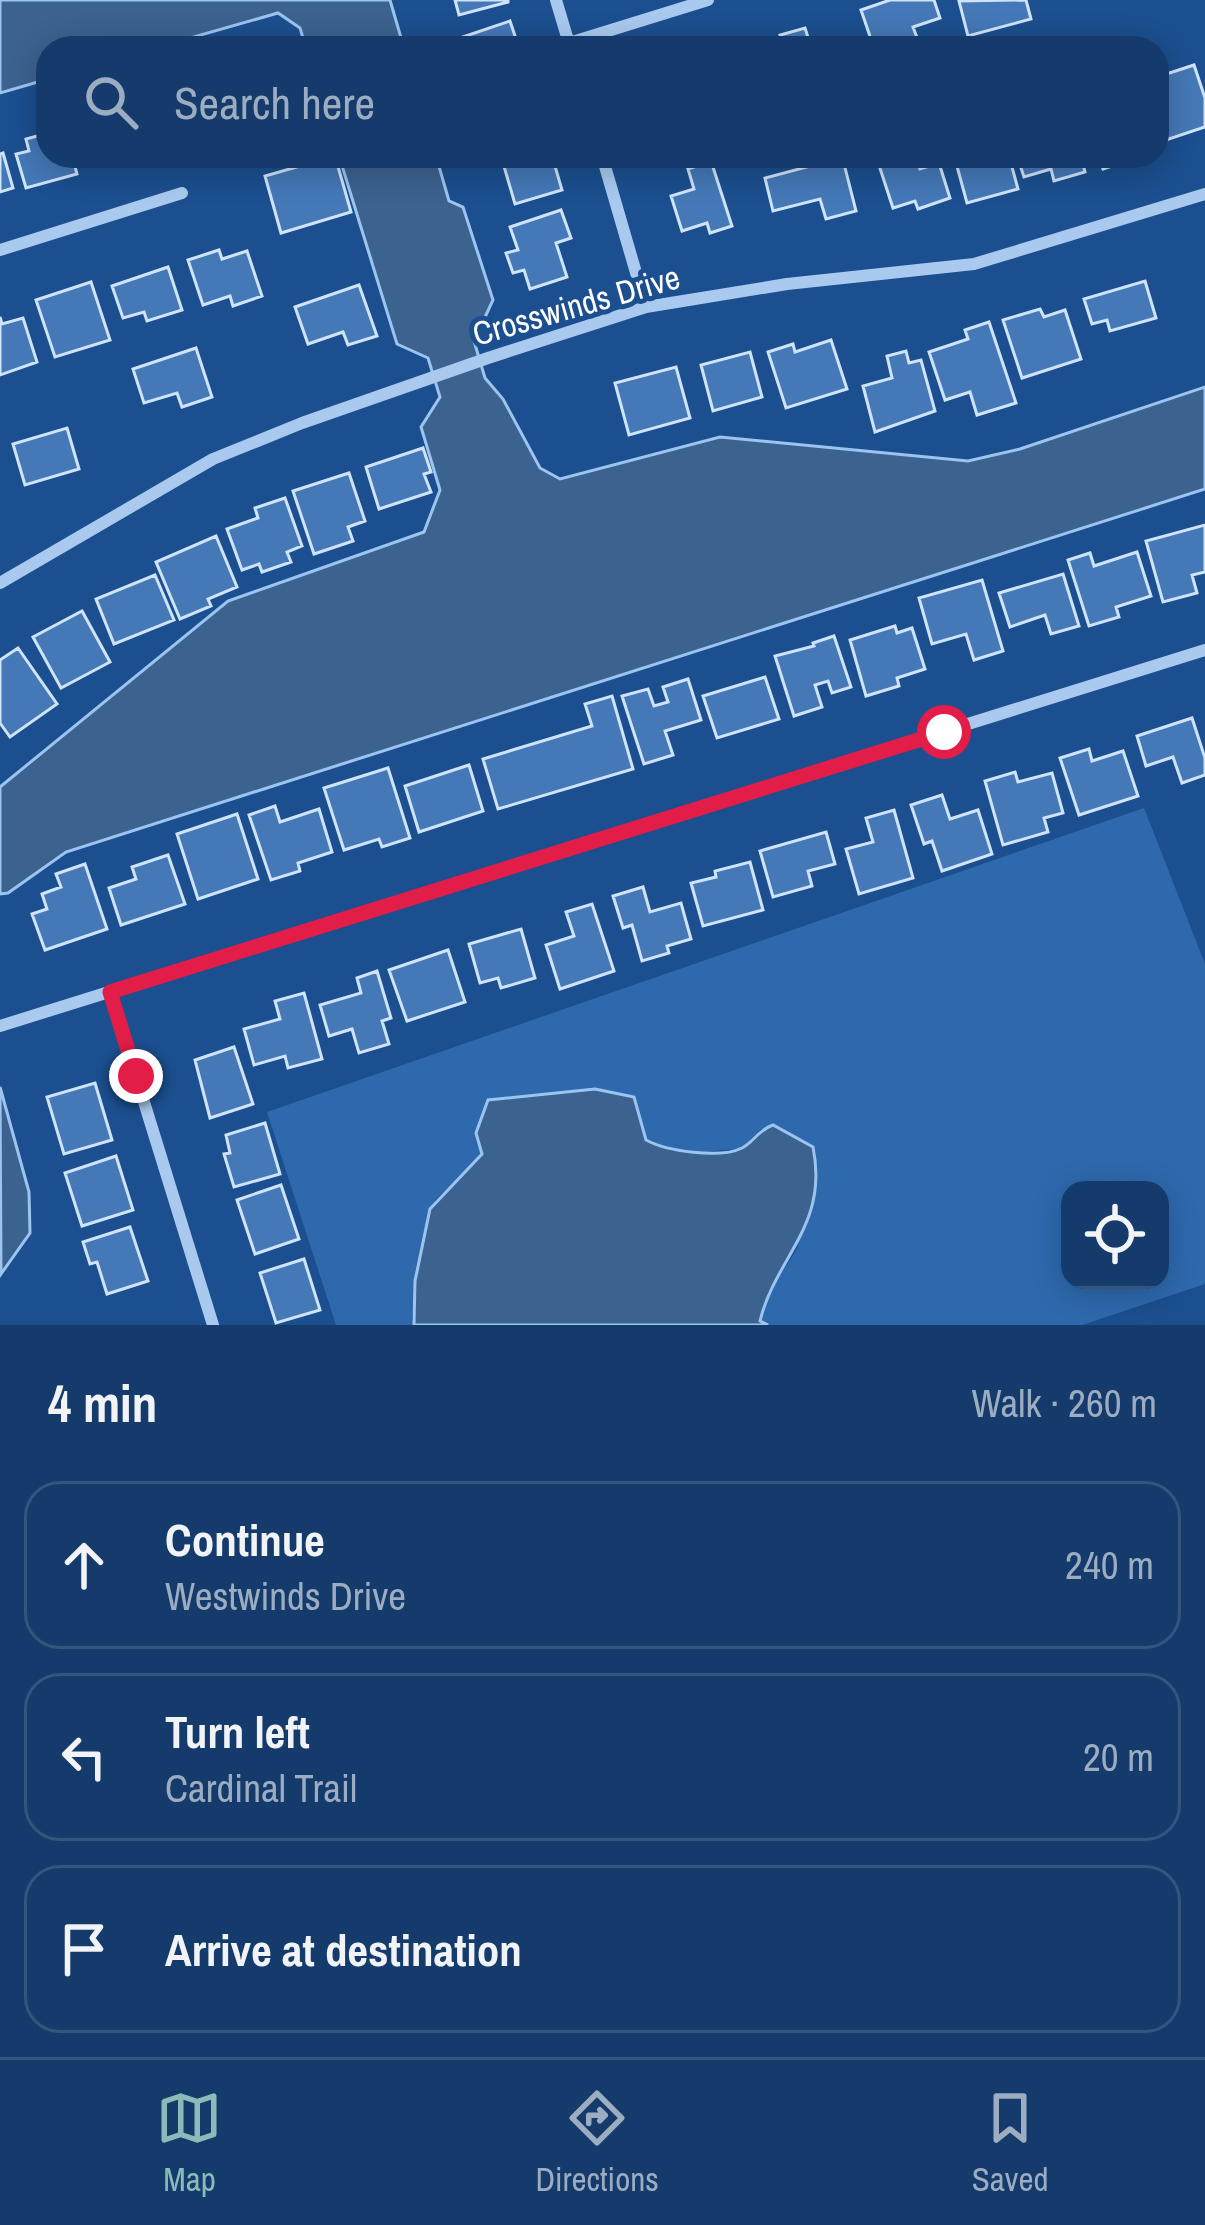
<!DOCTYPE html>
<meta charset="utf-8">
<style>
body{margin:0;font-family:"Archivo Narrow",sans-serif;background:#214673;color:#f1f3f6}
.controls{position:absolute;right:36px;bottom:36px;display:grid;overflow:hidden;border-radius:24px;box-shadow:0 6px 30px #0003}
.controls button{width:108px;height:108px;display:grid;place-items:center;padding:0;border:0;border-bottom:3px solid #33557e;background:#143b6b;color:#f1f3f6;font:60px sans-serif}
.stop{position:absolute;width:36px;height:36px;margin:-27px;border:9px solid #e11d48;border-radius:50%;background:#fff}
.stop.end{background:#e11d48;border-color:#fff;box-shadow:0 3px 12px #0008}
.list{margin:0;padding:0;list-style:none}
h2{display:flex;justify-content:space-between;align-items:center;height:156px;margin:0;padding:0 48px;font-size:51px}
h2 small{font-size:39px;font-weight:400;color:#9dadc1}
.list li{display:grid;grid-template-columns:78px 1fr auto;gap:36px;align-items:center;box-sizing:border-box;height:168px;margin:0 24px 24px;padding:0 24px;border:3px solid #33557e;border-radius:36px}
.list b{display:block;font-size:45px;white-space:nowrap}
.list p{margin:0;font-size:39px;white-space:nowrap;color:#9dadc1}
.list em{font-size:39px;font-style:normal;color:#9dadc1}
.icon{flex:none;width:66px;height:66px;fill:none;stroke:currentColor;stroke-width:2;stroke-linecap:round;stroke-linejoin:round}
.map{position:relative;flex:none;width:1205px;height:1325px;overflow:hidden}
.search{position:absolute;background:#143b6b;box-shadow:0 6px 30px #0003;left:36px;right:36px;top:36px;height:132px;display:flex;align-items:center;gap:30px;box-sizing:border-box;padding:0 42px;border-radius:36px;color:#9dadc1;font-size:45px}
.sheet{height:732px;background:#143b6b}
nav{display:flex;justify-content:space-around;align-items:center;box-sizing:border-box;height:168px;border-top:3px solid #33557e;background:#143b6b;font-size:33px;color:#9dadc1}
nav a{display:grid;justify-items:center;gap:6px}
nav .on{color:#8bbbb9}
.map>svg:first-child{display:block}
.green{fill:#2e69ad;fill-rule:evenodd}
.water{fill:#3c6290;stroke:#9cc4f0;stroke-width:3}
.building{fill:#4478b7;stroke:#cfe3fa;stroke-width:3}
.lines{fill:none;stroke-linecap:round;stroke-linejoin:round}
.minor{stroke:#a9c9ee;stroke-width:12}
.route{stroke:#e11d48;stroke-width:15}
.labels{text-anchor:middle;stroke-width:10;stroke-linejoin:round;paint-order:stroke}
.street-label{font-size:33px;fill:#fff;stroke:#1b4f8f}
</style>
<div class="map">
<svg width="1205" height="1325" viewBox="0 0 1205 1325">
<rect width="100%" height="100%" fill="#1b4f8f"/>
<!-- green -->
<path class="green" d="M1144 808 1205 964V1284L1082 1325H768L760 1321 766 1297 797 1249 817 1170 761 1129 742 1148 706 1152 663 1149 646 1140 595 1089 488 1100 477 1133 483 1154 435 1200 412 1318 414 1325H336L267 1112ZM1070 1190H1160V1280H1070Z"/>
<!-- water -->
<path class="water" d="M0 0H390L404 48H306L300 28 278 13 155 48H48V79L0 93Z
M339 156H436L449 201 463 207 493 300 474 341 485 378 503 399 540 468 560 479 720 437 968 461 1020 449 1205 387V489L66 852 8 893 0 894V787L228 601 424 532 440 490 421 427 440 397 428 358 397 344Z
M0 1087 29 1192 30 1233 1 1274Z
M595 1089 634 1097 646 1140C666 1151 720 1159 742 1148 754 1142 758 1130 773 1125L813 1147C829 1226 776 1256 760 1321L768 1325H414L415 1281 430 1209 482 1154 476 1133 488 1100Z"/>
<!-- building -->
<path class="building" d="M455 0H508V2L459 15Z
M890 0H934L940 18 913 27 921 48H874L861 10Z
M1026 0 1031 19 968 36 959 1Z
M510 21 519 48H457L454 40Z
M805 28 810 44 830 38 833 48H783L780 35Z
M1194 65 1205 98V127L1160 142 1157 77Z
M48 133V156H72L77 174 26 188 16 154 29 151 26 139Z
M3 153 13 188 0 192V154Z
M335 156 351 212 281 233 265 176Z
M501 156H552L562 190 515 204Z
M816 156H842L856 211 826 219 820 199 773 211 765 178 818 164Z
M876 156H915L920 169 939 163 950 198 918 209 915 201 893 208Z
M965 156H1009L1018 189 967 203 955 159Z
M1017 156H1081L1085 172 1054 181 1051 169 1024 177Z
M1099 156H1141L1103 169Z
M711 161 732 226 710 233 707 223 682 231 671 196 694 189 688 169Z
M561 210 571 238 556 243 567 277 530 289 524 270 513 273 506 253 518 250 510 227Z
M219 250 222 259 247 251 262 296 233 306 230 296 203 305 188 260Z
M168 267 182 310 147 321 144 312 123 318 112 286Z
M1145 281 1156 318 1110 331 1107 320 1092 324 1084 299Z
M91 282 110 340 55 357 36 300Z
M359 285 377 336 348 345 343 332 308 344 295 307Z
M1040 309 1044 317 1065 310 1081 359 1022 378 1003 320Z
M0 317 2 324 23 318 37 362 0 375Z
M989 322 1016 403 977 415 970 392 945 400 929 352 968 339 965 330Z
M831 340 847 389 786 408 768 352 793 344 795 352Z
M196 348 212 397 182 407 177 393 144 403 133 369Z
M906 351 909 363 921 360 935 411 875 432 863 386 892 378 887 356Z
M750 352 762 397 713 411 701 365Z
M676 367 690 418 629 435 615 383Z
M67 428 79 469 25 485 13 444Z
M423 448 431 472 424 474 431 492 379 509 366 467Z
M349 473 365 521 348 527 353 541 314 554 293 491Z
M285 498 302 546 287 552 291 562 262 572 259 564 242 570 227 529 258 518 255 508Z
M1205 525V572L1192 575 1197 593 1163 602 1146 541Z
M216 536 237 587 208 599 211 606 180 619 156 562Z
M1137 552 1151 596 1116 607 1119 617 1089 626 1068 560 1090 553 1094 566Z
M1063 574 1079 626 1051 634 1045 615 1010 627 999 593Z
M155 575 174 620 114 644 96 599Z
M982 580 1003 651 974 660 966 634 932 644 919 598Z
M82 611 110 662 61 688 33 637Z
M895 626 897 633 912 628 925 669 897 678 899 686 866 696 850 640Z
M834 636 851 687 832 693 828 681 815 685 822 707 794 716 775 656 814 646 813 643Z
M18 648 57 704 10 737 0 723V660Z
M765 677 779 719 717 738 703 696Z
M688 679 701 720 665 731 673 755 644 764 622 696 648 689 654 706 668 702 663 687Z
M612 696 633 769 498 809 483 759 592 726 585 704Z
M1192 718 1205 758V775L1182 783 1173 757 1146 766 1137 736Z
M1089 749 1092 761 1123 751 1138 796 1079 815 1060 758Z
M469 765 483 811 419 832 405 786Z
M388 768 410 838 382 847 379 839 344 850 324 788Z
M1015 772 1018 782 1052 773 1063 813 1044 818 1048 832 1003 845 985 781Z
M942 795 950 819 978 810 992 854 942 871 932 841 924 844 911 805Z
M275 806 280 822 319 809 332 852 298 863 300 871 271 880 249 815Z
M894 810 913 878 859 894 846 849 873 842 866 818Z
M237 814 258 879 198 899 177 834Z
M826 832 835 864 808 871 812 886 773 897 760 851Z
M168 855 185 904 121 925 109 888 136 879 132 867Z
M750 862 763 910 703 926 691 883 716 877 715 871Z
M85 864 107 929 45 950 32 914 47 909 42 894 61 887 56 874Z
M643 887 650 912 681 903 691 939 667 946 669 953 642 961 632 925 623 928 613 896Z
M592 904 614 971 560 989 546 945 574 936 566 912Z
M521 929 535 978 501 988 498 978 480 983 469 944Z
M448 950 465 1002 407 1021 389 970Z
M377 971 391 1018 382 1021 389 1044 359 1053 352 1029 329 1036 320 1005 361 993 357 978Z
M304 993 322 1059 288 1068 285 1056 254 1065 244 1029 280 1019 275 1001Z
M234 1047 253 1104 210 1118 195 1060Z
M95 1083 112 1140 64 1154 47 1097Z
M265 1123 280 1174 234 1187 224 1154 230 1153 226 1135Z
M116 1156 133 1210 82 1226 65 1173Z
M281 1185 299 1239 255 1254 237 1200Z
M130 1227 148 1281 107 1294 97 1262 90 1264 83 1242Z
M304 1259 320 1310 276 1323 260 1273Z"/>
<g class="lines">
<!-- minor -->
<path class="minor" d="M556 0 570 47
M569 43 708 0
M602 156 646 307
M0 250 182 193
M0 583 213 459 302 423 488 358 646 307 787 284 974 264 1205 194
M110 992 213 1325
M0 1026 1205 650"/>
</g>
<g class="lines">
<!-- route -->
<path class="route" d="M136 1076 110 992 944 732"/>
</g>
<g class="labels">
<!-- street labels -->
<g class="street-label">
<text transform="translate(576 305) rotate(-16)" y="12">Crosswinds Drive</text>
</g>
</g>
</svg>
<div class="controls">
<button><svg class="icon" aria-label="locate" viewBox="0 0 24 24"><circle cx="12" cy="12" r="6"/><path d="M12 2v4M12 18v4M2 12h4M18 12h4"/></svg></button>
</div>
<div class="stop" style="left:944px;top:732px"></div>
<div class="stop end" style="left:136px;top:1076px"></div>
<div class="search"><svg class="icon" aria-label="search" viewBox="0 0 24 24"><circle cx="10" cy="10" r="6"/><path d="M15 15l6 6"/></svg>Search here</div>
</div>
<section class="sheet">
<h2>4 min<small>Walk · 260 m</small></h2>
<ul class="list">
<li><svg class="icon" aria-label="ahead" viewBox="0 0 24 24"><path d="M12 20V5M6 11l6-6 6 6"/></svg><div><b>Continue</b><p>Westwinds Drive</p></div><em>240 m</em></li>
<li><svg class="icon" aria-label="left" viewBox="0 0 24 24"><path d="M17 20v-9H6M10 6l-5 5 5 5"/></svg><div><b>Turn left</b><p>Cardinal Trail</p></div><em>20 m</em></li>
<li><svg class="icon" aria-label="arrive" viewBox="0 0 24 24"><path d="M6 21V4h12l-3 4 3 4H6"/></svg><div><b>Arrive at destination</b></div></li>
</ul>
</section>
<nav>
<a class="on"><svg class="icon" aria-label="map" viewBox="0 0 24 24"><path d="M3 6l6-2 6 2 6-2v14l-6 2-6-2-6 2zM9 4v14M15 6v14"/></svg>Map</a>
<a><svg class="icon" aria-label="directions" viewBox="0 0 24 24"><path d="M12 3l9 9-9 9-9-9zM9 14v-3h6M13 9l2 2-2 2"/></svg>Directions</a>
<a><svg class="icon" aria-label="saved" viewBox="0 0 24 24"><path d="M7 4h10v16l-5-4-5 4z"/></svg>Saved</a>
</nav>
